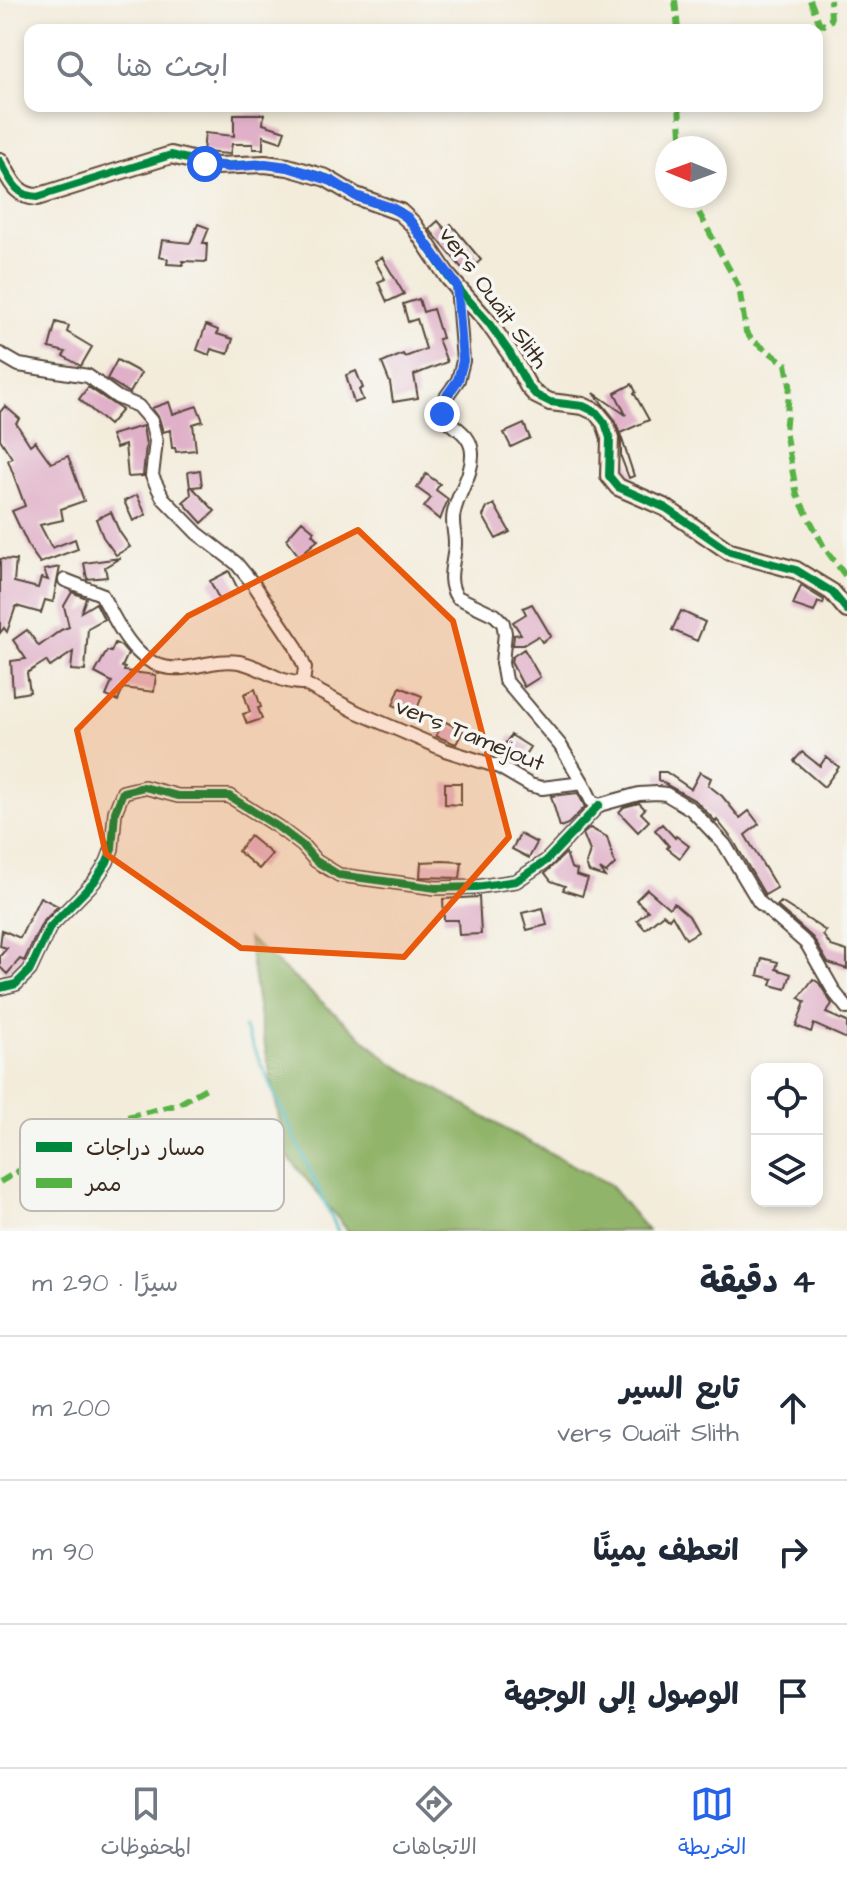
<!DOCTYPE html>
<html lang="ar">
<meta charset="utf-8">
<style>
body{margin:0;font-family:"Architects Daughter","Playpen Sans Arabic",sans-serif;background:#f6f6f7;color:#1f2937;direction:rtl}
.controls{position:absolute;right:24px;bottom:24px;display:grid;overflow:hidden;border-radius:16px;box-shadow:0 4px 12px #0003}
.controls button{width:72px;height:72px;display:grid;place-items:center;padding:0;border:0;border-bottom:2px solid #e0e1e3;background:#fff;color:#1f2937;font:40px sans-serif}
.compass{position:absolute;left:655px;top:136px;width:72px;height:72px;border-radius:50%;background:#fff;box-shadow:0 4px 12px #0003;rotate:271deg}
.stop{position:absolute;width:24px;height:24px;margin:-18px;border:6px solid #2563eb;border-radius:50%;background:#fff}
.stop.end{background:#2563eb;border-color:#fff;box-shadow:0 2px 8px #0008}
.list{margin:0;padding:0;list-style:none}
h2{display:flex;justify-content:space-between;align-items:center;height:104px;margin:0;padding:0 32px;font-size:34px}
h2 small{font-size:26px;font-weight:400;color:#747a83}
.list li{display:grid;grid-template-columns:52px 1fr auto;gap:24px;align-items:center;box-sizing:border-box;height:144px;padding:0 32px;border-top:2px solid #e0e1e3}
.list b{display:block;font-size:30px;white-space:nowrap}
.list p{margin:0;font-size:26px;white-space:nowrap;color:#747a83}
.list em{font-size:26px;font-style:normal;color:#747a83}
.icon{flex:none;width:44px;height:44px;fill:none;stroke:currentColor;stroke-width:2;stroke-linecap:round;stroke-linejoin:round}
.map{position:relative;flex:none;width:847px;height:1231px;overflow:hidden;direction:ltr}
.search{position:absolute;background:#fff;box-shadow:0 4px 12px #0003;left:24px;right:24px;top:24px;height:88px;display:flex;align-items:center;gap:20px;box-sizing:border-box;padding:0 28px;border-radius:16px;color:#747a83;font-size:30px}
.sheet{height:536px;background:#fff}
nav{display:flex;justify-content:space-around;align-items:center;box-sizing:border-box;height:112px;border-top:2px solid #e0e1e3;background:#fff;font-size:22px;color:#747a83}
nav a{display:grid;justify-items:center;gap:4px}
nav .on{color:#2563eb}
.map>svg:first-child{display:block}
.forest{fill:#90b469;stroke:#666f44;stroke-width:2}
.lines{fill:none;stroke-linecap:round;stroke-linejoin:round}
.stream{stroke:#4ababf;stroke-width:3}
.building{fill:#e0b0c8}
.street-casing{stroke:#57473a;stroke-width:16}
.secondary-casing{stroke:#57473a;stroke-width:20}
.street{stroke:#fff;stroke-width:12}
.secondary{stroke:#ffe4c6;stroke-width:16}
.quiet{stroke:#57b245;stroke-width:6;stroke-dasharray:12 6;stroke-linecap:butt}
.cycleway-casing{stroke:#f6f6f2;stroke-width:13}
.cycleway{stroke:#00873e;stroke-width:8}
.route{stroke:#2563eb;stroke-width:10}
.marked{fill:#e8590c;fill-opacity:0.2;stroke:#e8590c;stroke-width:6;stroke-linejoin:round}
.labels{text-anchor:middle;stroke-width:7;stroke-linejoin:round;paint-order:stroke}
.street-label{font-size:24px;fill:#3b2a1e;stroke:#f6f6f2}
.key{fill:#f6f6f2;stroke:#beb9b2;stroke-width:2}
.key-label{font-size:22px;fill:#3b2a1e}
</style>
<div class="map">
<svg width="847" height="1231" viewBox="0 0 847 1231">
<rect width="100%" height="100%" fill="#f6f6f2"/>
<filter id="ink" filterUnits="userSpaceOnUse"><feTurbulence type="fractalNoise" baseFrequency=".0125" numOctaves="2"/><feDisplacementMap in="SourceGraphic" scale="16" xChannelSelector="R" yChannelSelector="G"/><feConvolveMatrix kernelMatrix="1 2 1 2 8 2 1 2 1" color-interpolation-filters="sRGB"/></filter>
<filter id="wash" filterUnits="userSpaceOnUse"><feTurbulence type="fractalNoise" baseFrequency=".006" numOctaves="4" result="noise"/><feDisplacementMap in="SourceGraphic" scale="32" xChannelSelector="R" yChannelSelector="G"/><feGaussianBlur stdDeviation="1.8" result="paint"/><feColorMatrix in="noise" values="0 0 0 0 0 0 0 0 0 0 0 0 0 0 0 0 0 1.4 0 .05"/><feComposite in="paint" operator="in"/></filter>
<g filter="url(#wash)">
<rect width="100%" height="100%" fill="#f3ecdb"/>
<!-- forest -->
<path class="forest" d="M248 938 392 1063 514 1134 609 1184 648 1231H348L286 1154 261 1026Z"/>
<g class="lines">
<!-- stream -->
<path class="stream" d="M244 1027 338 1231"/>
</g>
<g id="blocks">
<!-- building -->
<path class="building" d="M234 114H264L263 124 285 131 281 142 263 136V149H253V144H232L230 154 203 152 205 133 234 136Z
M438 221 445 229 451 224 481 260 466 273 429 229Z
M198 224 209 228 203 243H207L206 262 183 261V265L167 264 168 259 159 257 162 240 190 243Z
M382 257 404 294 387 302 378 282 385 279 375 261Z
M419 299 423 312 433 309 442 338 438 339 447 362 414 375 418 398 393 402 390 383 382 363 403 354 405 357 426 349 417 319 408 322 403 304Z
M56 322 69 326 67 332 92 347 81 366 63 356 66 352 49 348Z
M206 325 218 330 217 334 233 339 228 354 211 349 209 355 197 350Z
M117 360 141 373 130 393 107 379Z
M356 371 363 388 359 390 363 400 354 403 346 375Z
M632 384 636 392 634 393 649 420 620 433 634 476 629 478 621 457V438L615 420 594 393 626 415 615 393Z
M88 387 122 410 109 425 79 399Z
M169 402 173 414 197 406 203 421 193 424 196 450 176 452 175 448H172L170 430 163 432 159 418 152 408Z
M5 406 20 419 16 423 30 445 35 441 51 463 68 456 84 501 61 509 63 520 40 525 52 548 75 539 78 549 40 563 30 549 12 511 25 506 8 460 12 458 0 439V412Z
M524 424 530 438 511 447 504 433Z
M143 426 146 445 143 476 128 477 125 445 116 448 111 435Z
M200 470 202 486 192 487 215 511 202 523 183 502 191 495 188 472Z
M426 474 440 484 436 490 448 499 440 520 424 507 431 498 417 488Z
M137 495 146 515 133 521 124 501Z
M494 504 510 532 496 539 483 516 487 508Z
M111 512 119 531 130 547 116 555 103 537 96 519Z
M302 521 314 531 312 534 318 540 299 556 286 539Z
M120 558 105 567 107 577 87 579 84 563Z
M0 559 16 560 14 582 38 588 41 578 48 580 44 570 60 567 53 602 45 600 41 613 16 606 7 632 4 628 0 633Z
M229 571 239 591 220 601 210 581Z
M801 586 824 600 823 604 818 602 814 612 793 605Z
M72 592 86 598 81 612 96 603 104 619 88 628 85 671 71 670 73 652 50 667 46 661 27 673 30 692 13 695 11 661 26 659 13 640 27 630 39 646 61 630 69 627 64 606Z
M532 604 551 636 542 642 538 636 523 645H513L514 635 521 634 513 622 526 614 523 608Z
M681 611 705 622 697 641 672 630Z
M115 643 121 646 128 654 122 667 125 668 124 671 156 675 154 692 123 688 118 701 106 696 112 682 95 673 107 651 111 652Z
M524 649 540 677 524 687 511 662 512 657Z
M400 687 422 696 415 714 393 705Z
M255 689 261 707 258 708 262 719 247 724 243 714 250 712 244 694Z
M444 721 463 731 456 744 436 736Z
M511 735 530 747 517 767 506 761 510 754 502 749Z
M802 752 820 766 826 757 839 767 824 787 794 761Z
M658 772H666L691 789 700 772 711 778 708 785 722 796 740 818 749 811 759 824 745 835 777 888 765 895 733 840 717 820 716 822 696 801 658 780Z
M445 783H461V805L445 804Z
M578 793 585 807 568 824 560 827 551 796Z
M639 803 645 809 641 813 649 821 638 832 619 812 624 807Z
M662 824 675 838 676 836 689 846 680 858 667 848 669 846 655 830Z
M590 828 607 837 615 864 606 873 600 869 605 877 589 872 586 864 590 851 583 834Z
M520 834 537 843 529 858 512 849Z
M250 836 272 854 259 869 238 851Z
M566 853 571 868 577 870 576 875 588 879 582 896 563 890 565 886 551 881 545 873Z
M442 861 462 862 460 878 420 877 421 862Z
M647 889 669 908 674 903 689 916 698 932 686 939 672 915 669 919 663 914 645 929 637 920 648 911 636 900Z
M40 897 58 906 42 923 24 961 20 959 7 974 0 967V956L7 948 0 946 2 930 20 938Z
M479 897 481 934 459 935 458 920H444L443 899Z
M781 902 826 931 823 935 831 946 847 951V969L828 963 813 938 777 906Z
M543 908 547 925 527 930 522 913Z
M762 958 778 962 776 969 791 974 786 989 771 985 773 979 758 975Z
M813 979 819 983 832 1004 826 1013 847 1022V1039L814 1024 811 1032 796 1026 805 1002 799 998Z"/>
</g>
</g>
<g filter="url(#ink)">
<use href="#blocks" fill-opacity="0" stroke="#57473a" stroke-width="2"/>
<g class="lines">
<!-- street casing -->
<g class="street-casing">
<path id="street" d="M457 286 463 361 458 380 441 404C439 425 471 427 472 453 473 475 458 492 454 512 451 523 455 532 455 543 455 561 445 580 457 597L495 615 503 623 505 633 502 663 505 680 560 745 583 783
M0 354 19 365 88 376 117 397 138 406 151 421 156 441 152 476 163 498 197 533 236 563 255 586 295 645 305 668 303 683
M65 580 101 594C120 627 137 673 183 668 202 666 219 659 239 662 262 666 279 684 303 683
M303 683 357 712 445 750 499 767 530 785 542 788 583 783 592 802 599 805 639 794 657 793 666 794 691 809 725 845 759 902 807 944 835 993 847 1008
M0 988 16 984 30 970 50 927 94 882 107 862 112 849 115 812 123 792 144 787 178 796H229L278 827 303 846 316 861 339 875 436 888 476 887 516 881 546 861 599 805"/>
</g>
<!-- secondary casing -->
<g class="secondary-casing">
<path id="secondary" d="M0 161C10 178 15 196 37 197L171 155 216 166 265 164 288 167 326 178 356 196 400 212 413 224 449 278 488 322 510 353 528 386 536 395 550 402 583 406 596 412 605 423 610 438 609 476 618 487 666 508 730 552 796 570 832 592 847 610"/>
</g>
<!-- street -->
<use href="#street" class="street"/>
<!-- secondary -->
<use href="#secondary" class="secondary"/>
<!-- quiet -->
<path class="quiet" d="M675 0 678 30
M810 0 819 22 824 25 831 20 830 0
M679 106 682 148
M693 196 699 213 739 287 746 332 752 340 786 364 790 385 785 431 797 495 824 547 847 578
M0 1182 99 1124 179 1104 206 1088"/>
<!-- cycleway casing -->
<g class="cycleway-casing">
<path id="cycleway" d="M0 161C10 178 15 196 37 197L171 155 216 166 265 164 288 167 326 178 356 196 400 212 413 224 449 278 488 322 510 353 528 386 536 395 550 402 583 406 596 412 605 423 610 438 609 476 618 487 666 508 730 552 796 570 832 592 847 610
M0 988 16 984 30 970 50 927 94 882 107 862 112 849 115 812 123 792 144 787 178 796H229L278 827 303 846 316 861 339 875 436 888 476 887 516 881 546 861 599 805"/>
</g>
<!-- cycleway -->
<use href="#cycleway" class="cycleway"/>
</g>
</g>
<g class="lines" filter="url(#ink)">
<!-- route -->
<path class="route" d="M205 164 229 167 265 164 288 167 332 181 356 196 392 208 407 217 457 286 463 361 458 380 441 404 442 414"/>
</g>
<!-- marked area -->
<path class="marked" d="M358 530 453 621 509 837 404 957 241 948 106 854 77 730 188 616Z"/>
<g class="labels">
<!-- street labels -->
<g class="street-label">
<text transform="translate(494 297) rotate(54)" y="8">vers Ouaït Slith</text>
<text transform="translate(470 734) rotate(22)" y="8">vers Tamejout</text>
</g>
</g>
<!-- legend -->
<rect x="20" y="1119" width="264" height="92" rx="12" class="key"/>
<rect x="36" y="1142" width="36" height="10" fill="#00873e"/>
<rect x="36" y="1178" width="36" height="10" fill="#57b245"/>
<g class="key-label">
<text x="86" y="1155">مسار دراجات</text>
<text x="86" y="1191">ممر</text>
</g>
</svg>
<div class="controls">
<button><svg class="icon" aria-label="locate" viewBox="0 0 24 24"><circle cx="12" cy="12" r="6"/><path d="M12 2v4M12 18v4M2 12h4M18 12h4"/></svg></button>
<button><svg class="icon" aria-label="layers" viewBox="0 0 24 24"><path d="M12 4l9 5-9 5-9-5zM3 14l9 5 9-5"/></svg></button>
</div>
<svg class="compass" viewBox="-18 -18 36 36"><path d="M0-13l5 13h-10z" fill="#e53935"/><path d="M0 13l5-13h-10z" fill="#747a83"/></svg>
<div class="stop" style="left:205px;top:164px"></div>
<div class="stop end" style="left:442px;top:414px"></div>
<div class="search"><svg class="icon" aria-label="search" viewBox="0 0 24 24"><circle cx="10" cy="10" r="6"/><path d="M15 15l6 6"/></svg>ابحث هنا</div>
</div>
<section class="sheet">
<h2>4 دقيقة<small>سيرًا · 290 m</small></h2>
<ul class="list">
<li><svg class="icon" aria-label="ahead" viewBox="0 0 24 24"><path d="M12 20V5M6 11l6-6 6 6"/></svg><div><b>تابع السير</b><p>vers Ouaït Slith</p></div><em>200 m</em></li>
<li><svg class="icon" aria-label="right" viewBox="0 0 24 24"><path d="M7 20v-9h11M14 6l5 5-5 5"/></svg><div><b>انعطف يمينًا</b></div><em>90 m</em></li>
<li><svg class="icon" aria-label="arrive" viewBox="0 0 24 24"><path d="M6 21V4h12l-3 4 3 4H6"/></svg><div><b>الوصول إلى الوجهة</b></div></li>
</ul>
</section>
<nav>
<a class="on"><svg class="icon" aria-label="map" viewBox="0 0 24 24"><path d="M3 6l6-2 6 2 6-2v14l-6 2-6-2-6 2zM9 4v14M15 6v14"/></svg>الخريطة</a>
<a><svg class="icon" aria-label="directions" viewBox="0 0 24 24"><path d="M12 3l9 9-9 9-9-9zM9 14v-3h6M13 9l2 2-2 2"/></svg>الاتجاهات</a>
<a><svg class="icon" aria-label="saved" viewBox="0 0 24 24"><path d="M7 4h10v16l-5-4-5 4z"/></svg>المحفوظات</a>
</nav>
